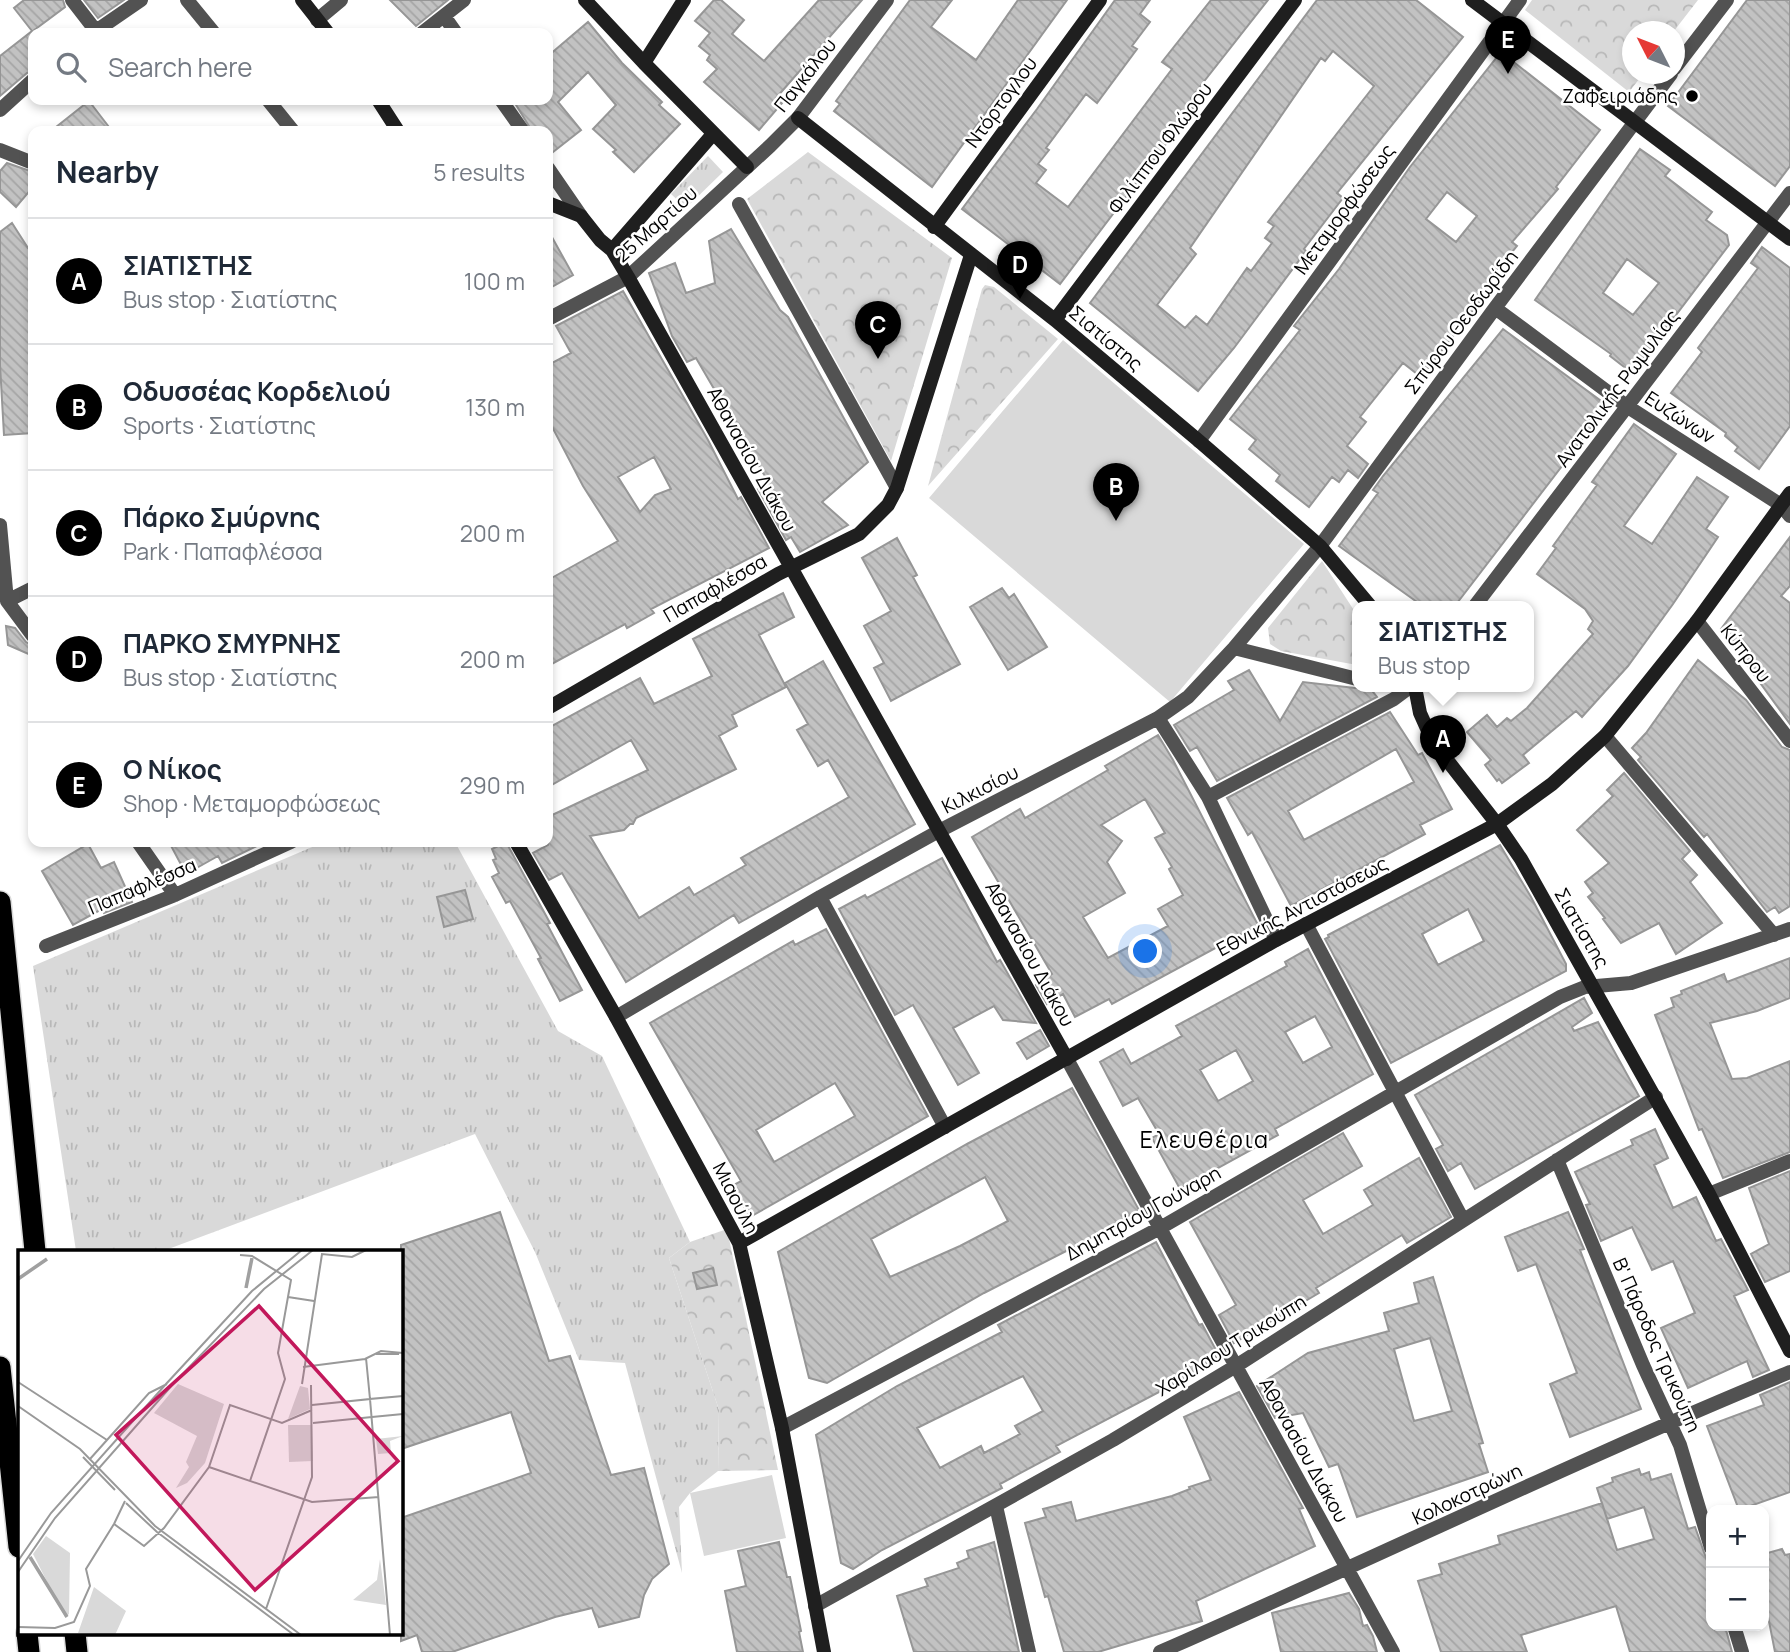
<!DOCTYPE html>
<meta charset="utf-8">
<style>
body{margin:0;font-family:Manrope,sans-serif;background:#f2f2f3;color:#1f2937}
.controls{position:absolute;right:21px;bottom:21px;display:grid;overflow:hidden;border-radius:14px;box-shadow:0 4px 10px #0003}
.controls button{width:63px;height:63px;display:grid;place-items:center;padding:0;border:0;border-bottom:2px solid #e0e1e3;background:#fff;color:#1f2937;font:35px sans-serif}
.compass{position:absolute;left:1622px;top:21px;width:63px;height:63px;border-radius:50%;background:#fff;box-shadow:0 4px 10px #0003;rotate:312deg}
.you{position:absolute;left:1146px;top:952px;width:24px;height:24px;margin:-18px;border:5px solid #fff;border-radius:50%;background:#1a73e8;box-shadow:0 0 0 10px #1a73e833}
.badge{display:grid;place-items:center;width:46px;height:46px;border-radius:50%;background:#000;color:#fff;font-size:23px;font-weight:700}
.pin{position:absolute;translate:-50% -58px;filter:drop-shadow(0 2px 4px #0008)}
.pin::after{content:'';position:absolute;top:37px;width:24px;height:21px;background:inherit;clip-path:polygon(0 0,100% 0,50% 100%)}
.popup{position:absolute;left:1352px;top:601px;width:182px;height:91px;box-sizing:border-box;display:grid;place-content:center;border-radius:14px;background:#fff;filter:drop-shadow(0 2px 5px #0005);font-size:23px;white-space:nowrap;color:#747a83}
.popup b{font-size:26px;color:#1f2937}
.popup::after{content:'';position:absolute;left:50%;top:100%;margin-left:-14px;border:14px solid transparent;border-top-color:#fff}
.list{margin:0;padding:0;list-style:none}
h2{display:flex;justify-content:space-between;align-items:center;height:91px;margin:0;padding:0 28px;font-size:30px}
h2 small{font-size:23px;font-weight:400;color:#747a83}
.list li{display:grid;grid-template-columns:46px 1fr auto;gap:21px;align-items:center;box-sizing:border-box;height:126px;padding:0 28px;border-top:2px solid #e0e1e3}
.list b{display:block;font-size:26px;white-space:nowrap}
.list p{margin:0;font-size:23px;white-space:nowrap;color:#747a83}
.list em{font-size:23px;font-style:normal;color:#747a83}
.icon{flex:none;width:38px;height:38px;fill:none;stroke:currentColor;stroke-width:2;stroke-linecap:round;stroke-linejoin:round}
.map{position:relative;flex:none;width:1790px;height:1652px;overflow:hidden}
.search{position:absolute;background:#fff;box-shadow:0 4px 10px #0003;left:28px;top:28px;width:525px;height:77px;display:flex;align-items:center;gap:18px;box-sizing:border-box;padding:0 24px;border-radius:14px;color:#747a83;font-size:26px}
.panel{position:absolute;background:#fff;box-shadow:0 4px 10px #0003;left:28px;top:126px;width:525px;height:721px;border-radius:14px}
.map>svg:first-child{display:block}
.grass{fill:url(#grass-tufts)}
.park{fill:url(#park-crowns)}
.pitch{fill:#d9d9d9}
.building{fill:url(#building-back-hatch);stroke:#969696;stroke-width:2;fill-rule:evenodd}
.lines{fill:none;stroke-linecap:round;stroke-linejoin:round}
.highway-casing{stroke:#dbdbdb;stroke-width:24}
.street{stroke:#525252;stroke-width:14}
.secondary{stroke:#1f1f1f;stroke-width:14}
.highway{stroke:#000;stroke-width:21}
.poi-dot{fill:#000;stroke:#fff;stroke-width:2.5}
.labels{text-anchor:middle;stroke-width:5;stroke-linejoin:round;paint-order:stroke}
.street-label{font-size:19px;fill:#000;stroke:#fff}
.poi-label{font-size:19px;fill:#000;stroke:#fff;text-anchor:end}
.quarter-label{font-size:23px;letter-spacing:2px;fill:#000;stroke:#fff}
.inset-river{fill:none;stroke:#a0a0a0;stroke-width:3.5}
.inset-road{fill:none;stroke:#999;stroke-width:2}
.view{fill:#c2185b;fill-opacity:0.15;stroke:#c2185b;stroke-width:3.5}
.inset-edge{fill:none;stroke:#000;stroke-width:3.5}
</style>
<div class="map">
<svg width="1790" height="1652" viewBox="0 0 1790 1652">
<defs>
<pattern id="grass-tufts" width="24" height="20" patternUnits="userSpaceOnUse" patternTransform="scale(1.75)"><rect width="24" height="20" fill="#d9d9d9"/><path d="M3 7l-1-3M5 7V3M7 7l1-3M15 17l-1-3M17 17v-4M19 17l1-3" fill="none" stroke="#b8b8b8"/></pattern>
<pattern id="park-crowns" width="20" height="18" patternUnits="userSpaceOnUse" patternTransform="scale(1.75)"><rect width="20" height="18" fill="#d9d9d9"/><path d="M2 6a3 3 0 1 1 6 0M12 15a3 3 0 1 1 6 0" fill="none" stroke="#b8b8b8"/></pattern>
<pattern id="building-back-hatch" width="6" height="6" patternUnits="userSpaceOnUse" patternTransform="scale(1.75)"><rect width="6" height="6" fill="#c2c2c2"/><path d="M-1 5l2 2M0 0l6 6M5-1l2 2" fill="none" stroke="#a5a5a5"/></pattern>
</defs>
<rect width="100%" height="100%" fill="#fff"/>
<!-- grass -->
<path class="grass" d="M708 156 723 172 686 208 671 194Z
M324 842H455L558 1031 602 1056 690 1242 669 1258 719 1410 718 1471 690 1493 679 1507 682 1573 625 1363 579 1360 535 1252 475 1134 163 1251H76L33 966Z"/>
<!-- park -->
<path class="park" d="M1532 0H1698L1674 31 1632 32V74H1643L1629 92 1525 10Z
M808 152 952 258 891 461 747 199Z
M985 285 994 287 1058 339 928 486 982 289Z
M1322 561 1357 615V665L1281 651 1270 644 1268 628Z
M727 1229 778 1470 718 1471 719 1410 669 1258 690 1242Z"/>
<!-- pitch -->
<path class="pitch" d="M1063 340 1304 544 1170 702 929 498Z
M772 1475 786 1538 704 1556 690 1493Z"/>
<!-- building -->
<path class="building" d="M24 0H63L65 7 33 31V71L27 73 0 96V56L32 31 14 8Z
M84 0H124L98 18Z
M390 0H448L416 26Z
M714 0H721L744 20 732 34 764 61 819 0H862L776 98 782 103 759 130 704 82 717 69 707 60 710 55 699 46 710 33 695 21Z
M910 0H952L931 27 976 60 1018 0H1067L932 187 834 111 840 104 836 101Z
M1115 0H1150L1140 14 1150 22 1132 46 1137 49 1097 103 1086 94 1046 148 1049 150 1038 164 1046 170 1036 183 1068 207 1172 69 1162 62 1211 0H1268L1191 98 1197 103 1060 284 962 209 1037 109Z
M1317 0H1416L1463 37 1337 193 1343 198 1304 249 1306 251 1234 348 1198 391 1090 303ZM1333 51 1374 86 1268 222 1274 226 1265 238 1272 243 1251 271 1247 268 1207 325 1196 316 1185 328 1157 305 1196 254 1190 248 1321 58 1325 61Z
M1747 0H1790V166L1775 186 1668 106Z
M588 22 622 63 662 102 659 105 680 124 634 172 613 152 616 150 593 129 616 105 588 72 558 102 581 130 548 156V131H532L513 100H548V56Z
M1501 52 1600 130 1556 187 1558 189 1512 242 1517 246 1477 295 1482 299 1421 377 1403 363 1360 417 1366 422 1347 446 1368 464 1358 478 1348 470 1339 482 1332 477 1309 507 1276 481 1280 475 1249 449 1256 440 1230 419 1300 330 1294 326 1339 269 1410 167ZM1447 192 1477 216 1456 242 1426 219Z
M89 101 112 131H51Z
M1640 149 1670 170 1665 176 1712 212 1706 220 1727 235 1729 245 1632 373 1610 356 1611 354 1535 300ZM1627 259 1659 283 1633 315 1603 293Z
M7 163 33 172V187L16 207 0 192V171Z
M12 223 28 248H33V433L4 435 0 365V232Z
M731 229 780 310 788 317 868 462 822 502 848 525 800 552 791 537 786 540 758 489 769 483 696 358 687 362 672 336 649 273 675 263 686 293 715 283 709 241Z
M548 230 573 275 548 289Z
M1762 247 1790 268V426L1759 469 1735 451 1738 447 1725 436 1726 433 1671 393 1702 352 1698 348 1758 268 1751 263Z
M623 291 708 440 738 499 741 497 769 548 651 609 654 613 627 628 625 624 548 666V580L618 541 583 486 548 419V365L571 353 556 326ZM654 457 671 489 655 495 640 512 618 477Z
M1503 329 1608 406 1454 607H1424L1339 546 1378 493 1373 490 1383 476Z
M1634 424 1676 454 1624 526 1652 544 1697 477 1728 497 1706 529 1718 537 1673 604 1628 666 1582 717 1576 711 1523 755 1529 763 1502 783 1499 779 1497 781 1485 765 1491 760 1467 732 1487 715 1497 727 1507 718 1511 721 1527 708 1593 634 1588 629 1593 621 1585 609 1537 574 1556 548 1553 546 1597 485 1592 482Z
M1790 537V586L1781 596 1790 603V724L1721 629Z
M897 538 917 575 913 577 960 664 891 701 874 668 884 663 864 626 891 611 862 558Z
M1002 588 1009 598 1014 594 1047 647 1008 670 970 607Z
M783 593 794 617 759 635 786 687 732 715 737 726 719 736 736 769 636 818 633 824H630L624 830 590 836 639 918 689 887 694 895 746 865 741 858 849 797 828 760 818 766 797 730 808 724 785 683 823 661 915 824 739 923 734 915 626 982 562 873 549 880 533 853 548 845V817L648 770 631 740 548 787V728L640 678 654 704 712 676 693 639Z
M6 626 15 628 26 642 33 646V656L8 645Z
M1698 660 1746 700 1782 747 1790 750V906L1779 913 1775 907 1767 912 1707 834 1704 837 1638 760 1641 757 1632 748 1646 733Z
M1249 670 1280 721 1303 682 1355 688 1369 687 1377 697 1217 781 1197 747 1190 751 1174 725 1234 690 1228 681Z
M1390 712 1418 755 1422 753 1452 809 1420 825 1425 834 1291 906 1252 832 1248 835 1227 798ZM1396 749 1414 782 1304 840 1288 811Z
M1158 735 1173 760 1258 925 1112 1004 1109 999 1075 1017 1063 994 1047 1004 1036 985 1052 974 972 837 1020 809 1025 818 1108 770 1105 766ZM1145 799 1165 833 1155 838 1172 867 1169 869 1183 895 1158 909 1168 926 1108 958 1083 917 1125 893 1107 862 1122 841 1101 825Z
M1624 773 1690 851 1682 859 1697 875 1690 882 1722 923 1676 954 1659 923 1621 943 1603 919 1605 918 1588 897 1593 893 1585 882 1609 863 1577 830 1613 796 1607 790Z
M169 842H265L222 863 218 856 186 874Z
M506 842 550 923 547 924 582 990 560 1001 538 959 541 958 510 901 506 903 492 877 499 873 493 860 496 859 492 849Z
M88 844 101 868 114 862 132 902 104 913 102 909 73 925 42 871Z
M1500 845 1531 897 1566 964V971L1391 1063 1325 939 1329 937 1328 935ZM1468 909 1484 941 1438 965 1422 934Z
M942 858 997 962 1000 960 1036 1023 1003 1020 994 1006 953 1028 979 1073 958 1085 913 1005 895 1015 839 909 865 895 867 898Z
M465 890 473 919 444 927 437 897Z
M826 929 928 1116 750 1217 732 1186 741 1181 650 1023 793 941 795 945ZM835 1083 855 1116 774 1162 756 1130Z
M1308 949 1373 1074 1275 1129 1278 1135 1180 1189 1152 1138 1159 1134 1138 1098 1123 1106 1100 1062 1123 1049 1131 1064 1182 1036 1176 1026 1287 966 1285 962ZM1315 1016 1332 1047 1303 1063 1285 1032ZM1236 1050 1253 1081 1218 1101 1200 1070Z
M1790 958V998L1757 1011 1710 1023 1732 1079 1747 1078 1790 1061V1152L1723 1178 1702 1129 1699 1130 1655 1015 1674 1007 1671 998 1682 994 1681 991 1724 974 1727 982Z
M1584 998 1592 1013 1572 1027 1574 1031 1598 1022 1639 1096 1475 1189 1461 1163 1448 1171 1436 1149 1443 1145 1415 1095Z
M1040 1030 1049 1046 1027 1059 1017 1043Z
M1072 1088 1139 1210 1074 1247 984 1293 827 1383 809 1378 778 1252 967 1144ZM985 1177 1008 1221 960 1246 890 1277 871 1239Z
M1655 1129 1668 1158 1654 1165 1673 1208 1696 1197 1716 1241 1721 1239 1748 1290 1734 1296 1769 1370 1753 1377 1747 1361 1688 1388 1661 1328 1695 1313 1673 1261 1652 1270 1632 1227 1601 1241 1586 1205 1590 1204 1575 1172 1633 1145 1631 1140Z
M1343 1133 1362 1166 1303 1200 1323 1234 1373 1205 1364 1190 1419 1158 1451 1217 1407 1243 1402 1235 1316 1288 1319 1293 1234 1343 1219 1315 1236 1305 1190 1222Z
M1790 1171V1271L1765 1282 1751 1254 1769 1244 1749 1188Z
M500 1212 549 1361 570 1356 611 1475 644 1468 669 1564 652 1579 644 1595 639 1617 599 1627 592 1608 555 1617 452 1652H422L417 1635 401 1641V1518L531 1473 511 1412 401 1449V1245Z
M1568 1212 1584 1249 1580 1250 1641 1409 1570 1437 1550 1384 1577 1373 1536 1264 1518 1271 1505 1237Z
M1156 1242 1199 1325 1202 1324 1217 1352 1214 1354 1218 1361 1056 1446 1060 1452 1000 1484 1002 1488 882 1550 853 1569 841 1563 816 1435 897 1386 1002 1332 998 1325ZM1023 1376 1043 1411 1015 1426 1020 1434 984 1453 981 1446 940 1468 917 1428Z
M713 1268 717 1285 697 1289 693 1273Z
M1433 1277 1483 1443 1479 1444 1488 1472 1357 1517 1338 1464 1329 1467 1303 1413 1275 1418 1257 1386 1308 1353 1389 1331 1384 1313 1419 1303 1414 1283ZM1430 1338 1452 1411 1414 1421 1394 1349Z
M1790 1382V1492L1739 1510 1707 1426 1764 1405 1760 1395Z
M1239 1392 1303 1508 1299 1509 1315 1546 1196 1601 1202 1621 1098 1652H1064L1048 1596 1045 1597 1025 1523 1046 1517 1043 1509 1071 1502 1076 1521 1172 1496 1190 1489 1189 1487 1211 1480 1184 1417Z
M1639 1469 1641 1475 1649 1472 1651 1480 1671 1474 1688 1529 1695 1527 1711 1572V1626H1725L1732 1652H1630L1616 1606 1521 1635 1527 1652H1441L1418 1581 1442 1574 1439 1564 1500 1544 1498 1536 1602 1503 1617 1550 1654 1539 1644 1507 1607 1519 1597 1488 1613 1482 1612 1478Z
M779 1542 787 1577H790L801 1631 799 1632 803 1652H737L725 1591 746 1586 738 1551Z
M994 1542 1019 1652H914L897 1596 928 1586 925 1579 959 1568 957 1563 969 1558 967 1551Z
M1782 1549 1785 1555 1790 1554V1652H1775L1764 1596V1554Z
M1349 1593 1359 1609 1363 1626 1367 1625 1373 1636 1377 1652H1281L1272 1613Z"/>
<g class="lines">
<!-- highway casing -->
<g class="highway-casing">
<path id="highway" d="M0 902 35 1251
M0 1367 19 1547
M27 1633 29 1652
M75 1633 77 1652"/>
</g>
<!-- street -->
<path class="street" d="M72 0 96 31
M187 0 214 33
M444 16 456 33
M317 20 341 0
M93 33 141 0
M422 33 464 0
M1674 69 1727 0
M268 100 293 131
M501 100 523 131
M0 110 33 80
M0 150 33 163
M548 168 581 216
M739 204 897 488
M1495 308 1628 407 1781 505 1790 516
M548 319 628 277 770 146 798 118 887 0
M1199 441 1520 0
M0 525 7 601
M7 601 33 636
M7 601 33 588
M1474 607 1790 193
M1697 621 1790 741
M1234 648 1357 679
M1158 718 1208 797 1276 940
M1605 736 1774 935
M1208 797 1394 699 1410 687
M138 842 175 895
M820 897 945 1127
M1306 924 1463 1220
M46 946 175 895 291 842
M616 1017 820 897 939 831 1158 718 1188 697 1234 648 1320 546 1495 308 1671 74
M1067 1059 1393 1652
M1557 1160 1643 1365 1680 1445 1711 1548
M1709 1194 1790 1161
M782 1428 1160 1228 1560 997 1585 987 1631 983 1790 929
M996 1506 1029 1652
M815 1606 1113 1440 1236 1366 1656 1097
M1734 1626 1742 1652
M1160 1652C1371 1560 1578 1459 1790 1372"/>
<!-- secondary -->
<path class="secondary" d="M302 0 328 33
M585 0 644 63 747 167
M1472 0 1790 239
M644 63 684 0
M378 100 398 131
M798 118 1055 320 1199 441 1320 546 1371 607
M548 203 581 216 600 240 612 250 628 277 1067 1059
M934 227 1100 0
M612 250 713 134
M1055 320 1295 0
M1415 687 1420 713 1433 742 1497 824 1521 859 1709 1194 1790 1351
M548 708 778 574 859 534 888 505 897 488 971 255
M516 842 616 1017 739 1243 782 1428 824 1652
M739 1243 1276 940 1497 824 1552 784 1605 736 1697 621 1790 493"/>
<!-- highway -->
<use href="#highway" class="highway"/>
</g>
<!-- markers -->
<circle class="poi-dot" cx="1692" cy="96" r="7"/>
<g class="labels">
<!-- street labels -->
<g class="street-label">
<text transform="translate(805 75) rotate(-52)" y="7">Παγκάλου</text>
<text transform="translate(1001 102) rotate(-54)" y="7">Ντόρτογλου</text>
<text transform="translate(1160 148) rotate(-53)" y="7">Φιλίππου Φλώρου</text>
<text transform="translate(1344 209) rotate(-54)" y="7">Μεταμορφώσεως</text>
<text transform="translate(656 224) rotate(-42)" y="7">25 Μαρτίου</text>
<text transform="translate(1461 322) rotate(-53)" y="7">Σπύρου Θεοδωρίδη</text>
<text transform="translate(1106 338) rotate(40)" y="7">Σιατίστης</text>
<text transform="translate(1617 388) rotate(-53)" y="7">Ανατολικής Ρωμυλίας</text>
<text transform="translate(1680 417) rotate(33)" y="7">Ευζώνων</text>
<text transform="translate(752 459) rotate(61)" y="7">Αθανασίου Διάκου</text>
<text transform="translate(715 588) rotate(-30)" y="7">Παπαφλέσσα</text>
<text transform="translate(1746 653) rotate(52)" y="7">Κύπρου</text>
<text transform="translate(980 789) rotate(-27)" y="7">Κιλκισίου</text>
<text transform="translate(142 886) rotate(-23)" y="7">Παπαφλέσσα</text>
<text transform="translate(1302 906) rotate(-28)" y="7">Εθνικής Αντιστάσεως</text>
<text transform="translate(1582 928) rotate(60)" y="7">Σιατίστης</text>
<text transform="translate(1030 954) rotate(61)" y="7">Αθανασίου Διάκου</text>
<text transform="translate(736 1198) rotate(63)" y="7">Μιαούλη</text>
<text transform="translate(1143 1213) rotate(-29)" y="7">Δημητρίου Γούναρη</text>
<text transform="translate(1231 1345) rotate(-32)" y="7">Χαρίλαου Τρικούπη</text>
<text transform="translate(1657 1345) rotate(66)" y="7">Β' Πάροδος Τρικούπη</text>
<text transform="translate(1304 1450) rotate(61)" y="7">Αθανασίου Διάκου</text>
<text transform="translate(1467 1494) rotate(-25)" y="7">Κολοκοτρώνη</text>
</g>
<!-- poi labels -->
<g class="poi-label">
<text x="1678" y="103">Ζαφειριάδης</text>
</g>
<!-- quarter labels -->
<g class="quarter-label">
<text x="1205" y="1148">Ελευθέρια</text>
</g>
</g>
<!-- overview -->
<g transform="translate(18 1250)">
<rect width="385" height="385" fill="#fff"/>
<path d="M160 134 206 154 187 213 169 233 158 238 171 217 168 212 179 186 136 163ZM28 286 52 303 51 364 47 367 15 304Z" fill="#d9d9d9"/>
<path d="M282 136 290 138 292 159 270 169ZM385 186 372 191 373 203 360 204 358 189ZM362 309 368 355 335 350 359 330ZM76 337 108 361 97 385 60 383Z" fill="#d9d9d9"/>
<path d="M270 175H294L295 211 271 212Z" fill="#d9d9d9"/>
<path class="inset-river" d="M0 29 29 9M228 38 234 8M12 307 49 367"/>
<path class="inset-road" d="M222 5 234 6 273 30 260 103 267 129 232 231M270 47 296 51M358 104H381M285 117 347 109 363 101 385 103M0 132 89 190M284 134 304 4 334 7 348 0M294 155 352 149 348 108M0 156 62 199 137 276 283 385M354 167 385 164M295 173 354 167M65 207 97 240M72 209 131 143 149 134M191 217 294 252 361 247M108 253 139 282 276 385M96 274 107 251M0 311 33 263 148 134 234 41 284 0M0 322 37 268 156 133 246 39 295 0M248 359 294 227 293 135M0 377 37 378 56 372 72 336 68 319 96 274 126 296 146 278 191 217 212 155 264 173 294 160M372 385 352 149 385 146"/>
<path class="view" d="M241 56 380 211 237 340 98 185Z"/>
<rect width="385" height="385" class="inset-edge"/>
</g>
</svg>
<div class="controls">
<button>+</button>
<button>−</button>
</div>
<svg class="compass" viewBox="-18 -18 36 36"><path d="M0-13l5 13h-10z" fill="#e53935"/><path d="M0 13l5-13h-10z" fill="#747a83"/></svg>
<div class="you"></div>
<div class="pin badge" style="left:1443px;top:773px">A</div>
<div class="popup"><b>ΣΙΑΤΙΣΤΗΣ</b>Bus stop</div>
<div class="pin badge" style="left:1116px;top:521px">B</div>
<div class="pin badge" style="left:878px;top:359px">C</div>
<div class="pin badge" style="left:1020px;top:299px">D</div>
<div class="pin badge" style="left:1508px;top:74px">E</div>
<div class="search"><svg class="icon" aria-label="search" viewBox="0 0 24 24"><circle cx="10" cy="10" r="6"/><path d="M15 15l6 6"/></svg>Search here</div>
<section class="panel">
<h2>Nearby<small>5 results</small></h2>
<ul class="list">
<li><span class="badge">A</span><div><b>ΣΙΑΤΙΣΤΗΣ</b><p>Bus stop · Σιατίστης</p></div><em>100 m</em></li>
<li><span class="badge">B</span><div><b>Οδυσσέας Κορδελιού</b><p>Sports · Σιατίστης</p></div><em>130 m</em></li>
<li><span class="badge">C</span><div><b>Πάρκο Σμύρνης</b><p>Park · Παπαφλέσσα</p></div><em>200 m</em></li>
<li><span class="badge">D</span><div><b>ΠΑΡΚΟ ΣΜΥΡΝΗΣ</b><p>Bus stop · Σιατίστης</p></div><em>200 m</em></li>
<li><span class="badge">E</span><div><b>Ο Νίκος</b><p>Shop · Μεταμορφώσεως</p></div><em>290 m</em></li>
</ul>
</section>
</div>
